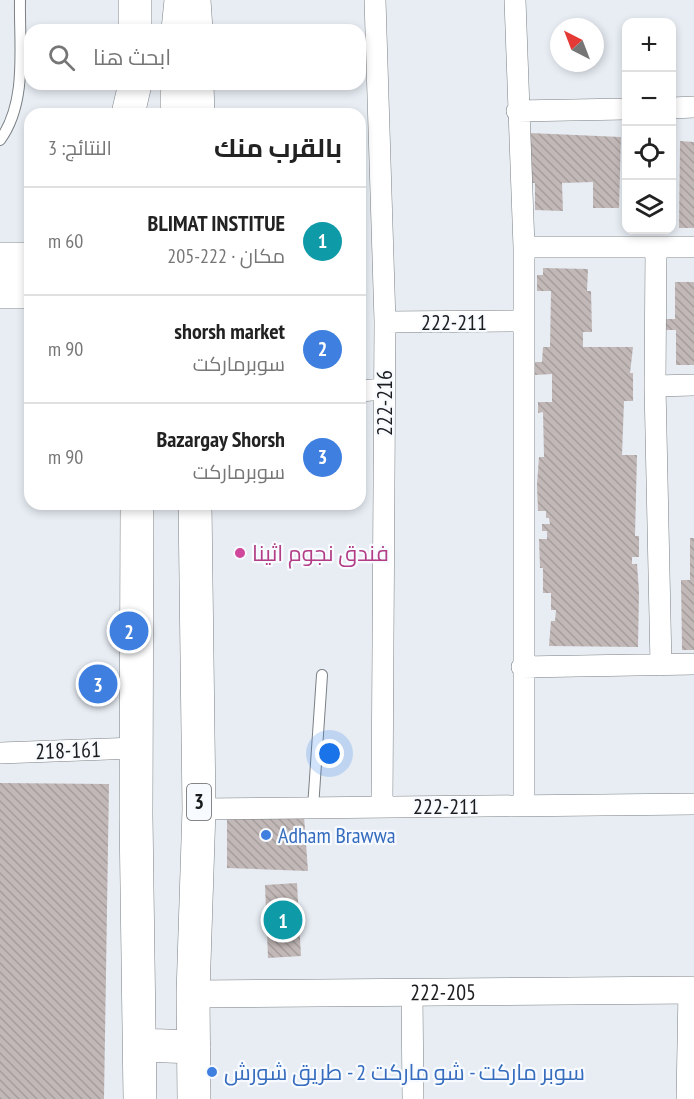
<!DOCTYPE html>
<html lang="ar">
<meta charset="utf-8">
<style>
body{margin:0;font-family:"PT Sans Narrow",Cairo,sans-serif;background:#f2f2f2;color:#222;direction:rtl}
.controls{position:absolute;right:18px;top:18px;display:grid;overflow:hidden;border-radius:12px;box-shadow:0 3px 9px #0003}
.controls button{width:54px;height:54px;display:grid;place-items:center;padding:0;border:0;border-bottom:2px solid #e0e0e0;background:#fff;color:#222;font:30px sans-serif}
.compass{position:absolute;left:550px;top:18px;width:54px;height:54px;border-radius:50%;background:#fff;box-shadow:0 3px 9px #0003;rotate:318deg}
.you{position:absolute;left:330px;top:754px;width:21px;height:21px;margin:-15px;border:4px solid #fff;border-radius:50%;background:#1a73e8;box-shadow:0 0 0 9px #1a73e833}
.badge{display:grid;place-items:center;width:39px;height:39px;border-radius:50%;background:#ea580c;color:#fff;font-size:20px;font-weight:700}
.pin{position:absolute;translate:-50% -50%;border:3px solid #fff;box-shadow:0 2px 6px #0006}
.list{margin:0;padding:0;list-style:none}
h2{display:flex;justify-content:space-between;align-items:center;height:78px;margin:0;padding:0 24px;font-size:26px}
h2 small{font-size:20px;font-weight:400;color:#767676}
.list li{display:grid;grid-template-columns:39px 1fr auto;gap:18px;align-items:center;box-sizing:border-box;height:108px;padding:0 24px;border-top:2px solid #e0e0e0}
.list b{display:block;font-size:22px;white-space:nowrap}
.list p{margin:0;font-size:20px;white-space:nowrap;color:#767676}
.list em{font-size:20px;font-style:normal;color:#767676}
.icon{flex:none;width:33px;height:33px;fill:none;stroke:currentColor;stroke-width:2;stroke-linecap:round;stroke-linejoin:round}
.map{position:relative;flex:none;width:694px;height:1099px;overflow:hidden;direction:ltr}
.search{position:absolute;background:#fff;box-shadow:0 3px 9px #0003;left:24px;top:24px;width:342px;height:66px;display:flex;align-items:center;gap:15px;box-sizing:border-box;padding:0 21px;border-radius:18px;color:#767676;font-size:22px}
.panel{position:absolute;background:#fff;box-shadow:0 3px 9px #0003;left:24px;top:108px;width:342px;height:402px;border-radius:18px;direction:rtl}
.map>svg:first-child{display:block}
.building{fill:url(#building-back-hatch)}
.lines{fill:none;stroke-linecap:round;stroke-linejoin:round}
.service-casing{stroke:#7b8085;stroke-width:12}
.minor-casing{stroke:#7b8085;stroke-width:22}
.tertiary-casing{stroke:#7b8085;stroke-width:28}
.primary-casing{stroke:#7b8085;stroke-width:34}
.trunk-casing{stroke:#7b8085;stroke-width:34}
.service{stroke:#fff;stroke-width:10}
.minor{stroke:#fff;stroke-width:21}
.tertiary{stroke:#fff;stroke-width:27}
.primary{stroke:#fff;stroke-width:33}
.trunk{stroke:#fff;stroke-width:33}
.hotel-dot{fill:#d1479c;stroke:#f7fafe;stroke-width:2}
.shop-dot{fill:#3f7fe0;stroke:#f7fafe;stroke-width:2}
.labels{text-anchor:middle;stroke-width:4.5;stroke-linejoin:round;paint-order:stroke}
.shield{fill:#f7fafe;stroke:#5c5f61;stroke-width:1.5}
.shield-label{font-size:21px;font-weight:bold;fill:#1a1c1e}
.street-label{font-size:22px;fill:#1a1c1e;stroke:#f7fafe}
.hotel-label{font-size:22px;fill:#b23c85;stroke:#f7fafe;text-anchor:start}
.shop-label{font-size:22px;fill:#366cbe;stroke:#f7fafe;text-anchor:start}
</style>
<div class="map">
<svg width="694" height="1099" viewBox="0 0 694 1099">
<defs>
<pattern id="building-back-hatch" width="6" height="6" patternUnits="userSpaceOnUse" patternTransform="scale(1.5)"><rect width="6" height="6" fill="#c1b8b7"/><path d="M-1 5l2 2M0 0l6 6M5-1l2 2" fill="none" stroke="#a59e9d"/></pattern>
</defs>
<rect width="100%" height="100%" fill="#e8edf4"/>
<!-- building -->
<path class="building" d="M530 133 621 137 619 208H593V182L562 183 563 211 535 210V183H530Z
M680 141 694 142V228H679Z
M543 268 588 269 587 291H591L592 332H583V347H633L630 373H633V401H624L622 455H637L635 536H639V557H632V564H637L639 592 638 647 549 646 551 621H555L556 610H551V593H543V568H540L539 539H547V531H542V524H550L549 518H546V511H538L537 485 539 457H544L543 412 538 413V402H552V374L535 375V362H542L543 347H550L551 291H537V275H543Z
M675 282H694V365H676V330H666V319H675Z
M690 538H694V650H682L681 580H690Z
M0 783 109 784 104 1099H0Z
M304 816 308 871 227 868V819Z
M297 883 301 956 268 958 265 885Z"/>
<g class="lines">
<!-- service casing -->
<g class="service-casing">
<path id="service" d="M0 140C28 102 19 45 20 0
M313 808 322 675"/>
</g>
<!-- minor casing -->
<g class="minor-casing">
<path id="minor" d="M375 0 385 322 382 806
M515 0 524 247V805
M672 108 694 107
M517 111 626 109
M524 247H694
M656 248 655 386 661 665
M385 322 522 321
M655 386 694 385
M360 391 384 389
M522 667 694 664
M0 753 136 748
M199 809 694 804
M412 992 413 1099
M687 1099 689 990"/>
</g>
<!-- tertiary casing -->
<g class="tertiary-casing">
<g id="tertiary">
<path id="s1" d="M193 994 694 990"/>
</g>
</g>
<!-- primary casing -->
<g class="primary-casing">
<path id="primary" d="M178 30 181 0
M177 114V84
M0 259H30
M0 292H30"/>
</g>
<!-- trunk casing -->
<g class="trunk-casing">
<path id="trunk" d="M135 0V30
M194 0 196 30
M197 84 198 114
M128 114 135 84
M137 504 136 816 140 1099
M140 1045 194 1047
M194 1099 193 994 199 809 195 504"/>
</g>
<!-- service -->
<use href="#service" class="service"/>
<!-- minor -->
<use href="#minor" class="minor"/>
<!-- tertiary -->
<use href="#tertiary" class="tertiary"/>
<!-- primary -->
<use href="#primary" class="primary"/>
<!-- trunk -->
<use href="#trunk" class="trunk"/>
</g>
<!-- markers -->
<circle class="hotel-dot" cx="240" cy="553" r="6"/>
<g class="shop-dot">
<circle cx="266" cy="835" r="6"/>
<circle cx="212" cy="1072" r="6"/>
</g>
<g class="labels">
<!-- shield labels -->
<rect class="shield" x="187" y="784" width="24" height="36" rx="4.5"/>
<g class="shield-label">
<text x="199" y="809">3</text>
</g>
<!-- street labels -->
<g class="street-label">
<text x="454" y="330">222-211</text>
<text transform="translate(384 403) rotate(-90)" y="8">222-216</text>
<text transform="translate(68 750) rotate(-2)" y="8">218-161</text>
<text x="446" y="814">222-211</text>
<text dy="8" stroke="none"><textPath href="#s1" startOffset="250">222-205</textPath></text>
</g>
<!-- hotel labels -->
<g class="hotel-label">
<text x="252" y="561">فندق نجوم اثينا</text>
</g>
<!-- shop labels -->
<g class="shop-label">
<text x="278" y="843">Adham Brawwa</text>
<text x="224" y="1080">سوبر ماركت - شو ماركت 2 - طريق شورش</text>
</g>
</g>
</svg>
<div class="controls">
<button>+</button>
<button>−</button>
<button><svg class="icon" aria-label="locate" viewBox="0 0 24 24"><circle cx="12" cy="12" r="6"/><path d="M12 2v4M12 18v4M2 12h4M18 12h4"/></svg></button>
<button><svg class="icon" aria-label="layers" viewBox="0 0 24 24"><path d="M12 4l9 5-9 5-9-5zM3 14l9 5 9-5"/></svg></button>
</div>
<svg class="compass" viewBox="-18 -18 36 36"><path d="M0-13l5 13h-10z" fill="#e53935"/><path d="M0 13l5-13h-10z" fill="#767676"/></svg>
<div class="you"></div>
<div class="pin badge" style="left:283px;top:920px;background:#0f9aa8">1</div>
<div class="pin badge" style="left:129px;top:631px;background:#3f7fe0">2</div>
<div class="pin badge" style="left:98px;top:684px;background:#3f7fe0">3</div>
<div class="search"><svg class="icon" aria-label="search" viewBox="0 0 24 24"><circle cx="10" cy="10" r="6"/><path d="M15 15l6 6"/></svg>ابحث هنا</div>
<section class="panel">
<h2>بالقرب منك<small>النتائج: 3</small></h2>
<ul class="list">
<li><span class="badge" style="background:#0f9aa8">1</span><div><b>BLIMAT INSTITUE</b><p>مكان · 222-205</p></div><em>60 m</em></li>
<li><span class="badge" style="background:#3f7fe0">2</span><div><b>shorsh market</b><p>سوبرماركت</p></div><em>90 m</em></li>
<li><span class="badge" style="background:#3f7fe0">3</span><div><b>Bazargay Shorsh</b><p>سوبرماركت</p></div><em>90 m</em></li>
</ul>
</section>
</div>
